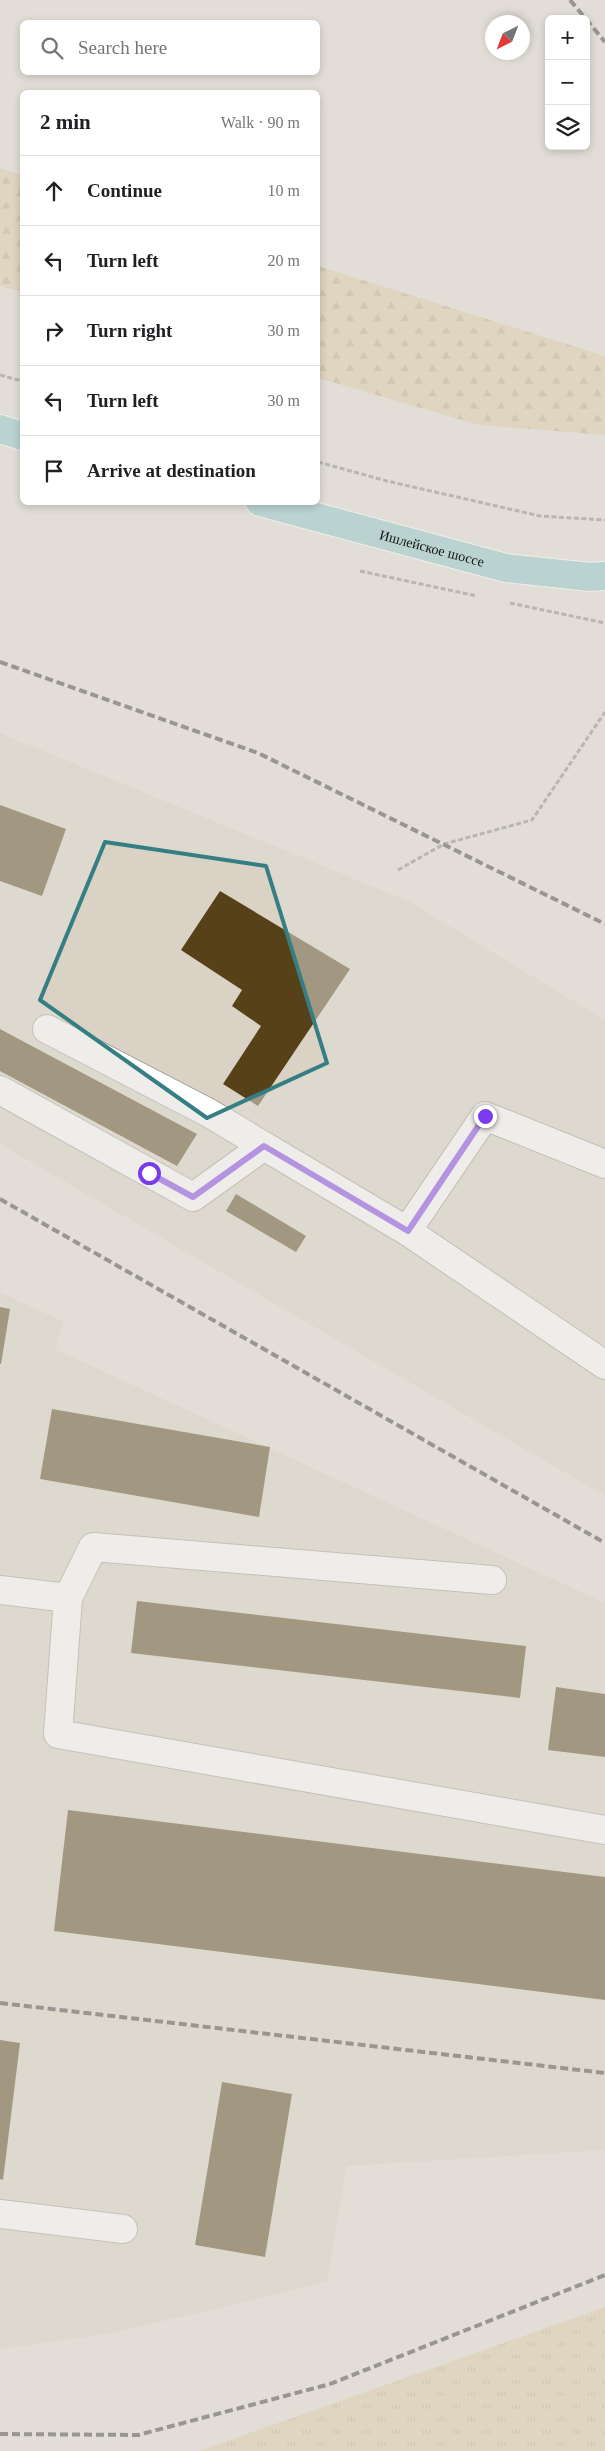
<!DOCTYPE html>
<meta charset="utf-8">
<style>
body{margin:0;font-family:Georgia,serif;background:#f6f6f6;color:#202124}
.controls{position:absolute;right:15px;top:15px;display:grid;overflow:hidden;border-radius:8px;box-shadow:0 2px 8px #0003}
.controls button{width:45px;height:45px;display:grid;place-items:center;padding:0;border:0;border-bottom:1px solid #e0e0e0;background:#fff;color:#202124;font:25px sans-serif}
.compass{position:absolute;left:485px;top:15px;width:45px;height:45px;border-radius:50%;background:#fff;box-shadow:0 2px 8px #0003;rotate:222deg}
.stop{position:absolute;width:15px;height:15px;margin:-11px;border:4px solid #7c3aed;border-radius:50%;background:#fff}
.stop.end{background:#7c3aed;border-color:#fff;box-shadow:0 1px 5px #0008}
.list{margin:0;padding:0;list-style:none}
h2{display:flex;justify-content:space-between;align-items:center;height:65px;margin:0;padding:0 20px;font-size:21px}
h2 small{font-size:16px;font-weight:400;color:#757577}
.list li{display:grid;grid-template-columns:32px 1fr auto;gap:15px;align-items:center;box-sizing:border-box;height:70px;padding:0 20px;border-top:1px solid #e0e0e0}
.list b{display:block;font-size:19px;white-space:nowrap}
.list em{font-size:16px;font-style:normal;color:#757577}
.icon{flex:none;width:28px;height:28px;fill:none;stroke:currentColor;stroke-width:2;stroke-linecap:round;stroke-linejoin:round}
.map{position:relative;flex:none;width:605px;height:2451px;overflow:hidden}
.search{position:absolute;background:#fff;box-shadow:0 2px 8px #0003;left:20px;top:20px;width:300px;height:55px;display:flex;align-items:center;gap:12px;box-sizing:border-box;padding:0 18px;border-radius:8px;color:#757577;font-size:19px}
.panel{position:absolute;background:#fff;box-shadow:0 2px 8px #0003;left:20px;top:90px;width:300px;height:415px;border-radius:8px}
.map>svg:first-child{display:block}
.built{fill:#dad2c4}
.grass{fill:url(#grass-tufts)}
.forest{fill:url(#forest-firs)}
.building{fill:#564118}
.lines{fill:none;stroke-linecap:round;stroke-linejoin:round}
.minor-casing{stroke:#a19d96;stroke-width:30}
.major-casing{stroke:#fff;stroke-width:30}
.path{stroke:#878480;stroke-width:3;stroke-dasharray:5 2.5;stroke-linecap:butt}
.minor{stroke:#fff;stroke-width:28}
.major{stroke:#8bc5ca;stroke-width:28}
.rail{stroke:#413f3c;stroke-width:4;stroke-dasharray:8 4;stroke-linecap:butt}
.route{stroke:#7c3aed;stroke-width:6}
.marked{fill:none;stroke:#357e84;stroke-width:4;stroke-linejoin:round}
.labels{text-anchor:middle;stroke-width:5;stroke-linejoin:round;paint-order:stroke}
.street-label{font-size:14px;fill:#13110f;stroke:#f0ebe4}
</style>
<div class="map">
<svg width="605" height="2451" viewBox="0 0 605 2451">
<defs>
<pattern id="grass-tufts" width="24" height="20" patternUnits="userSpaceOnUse" patternTransform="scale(1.25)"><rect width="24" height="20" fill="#decaa7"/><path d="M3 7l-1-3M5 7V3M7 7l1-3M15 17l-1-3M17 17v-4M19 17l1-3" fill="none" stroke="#beac8f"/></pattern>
<pattern id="forest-firs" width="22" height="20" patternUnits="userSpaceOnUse" patternTransform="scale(1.25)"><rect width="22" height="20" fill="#decaa7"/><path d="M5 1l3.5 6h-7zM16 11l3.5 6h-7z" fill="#beac8f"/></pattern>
</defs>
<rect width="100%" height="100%" fill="#e2ded7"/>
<!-- built -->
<path class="built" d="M0 733 408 901 605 1020V1496L0 1144Z
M0 1292 64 1322 55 1349 605 1603V2150L347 2166 327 2282 113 2333 0 2349Z"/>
<!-- grass -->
<path class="grass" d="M605 2307V2451H199Z"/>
<!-- forest -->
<path class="forest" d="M0 168 22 175V292L0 286Z
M318 266 605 356V435L479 425 318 378Z"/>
<!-- building -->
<path class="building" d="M0 805 66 829 42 896 0 881Z
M220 891 350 969 258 1106 223 1084 261 1026 232 1006 242 990 181 950Z
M0 1029 197 1134 177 1166 0 1071Z
M236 1194 306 1236 296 1252 226 1211Z
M0 1307 10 1309 1 1364H0Z
M52 1409 270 1447 259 1517 40 1479Z
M137 1601 526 1646 520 1698 131 1653Z
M556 1687 605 1694V1757L548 1750Z
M68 1810 605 1877V2000L54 1931Z
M0 2040 20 2043 3 2180 0 2179Z
M222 2082 292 2094 265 2257 195 2245Z"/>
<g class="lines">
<!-- minor casing -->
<g class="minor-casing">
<path id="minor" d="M47 1029 209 1113 264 1146
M0 1090 193 1197 264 1146 407 1231 605 1365
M407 1231 485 1116 605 1164
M0 1590 68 1598 58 1734 605 1830
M68 1598 93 1547 492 1580
M0 2214 123 2229"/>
</g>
<!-- major casing -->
<g class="major-casing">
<g id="major">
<path d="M0 429 22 436"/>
<path id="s1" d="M260 502 506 568 590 577 605 576"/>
</g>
</g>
<!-- path -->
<path class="path" d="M0 375 22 381
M318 462 387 481 540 516 605 520
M360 571 477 596
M510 603 605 623
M398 870 444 844 532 820 605 712"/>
<!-- minor -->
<use href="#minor" class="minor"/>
<!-- major -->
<use href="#major" class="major"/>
<!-- rail -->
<path class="rail" d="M570 0 586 19
M586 19 605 42
M0 662 258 753 605 924
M0 1199 605 1543
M0 2003 605 2073
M0 2434 138 2435 330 2384 605 2275"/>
</g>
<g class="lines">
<!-- route -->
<path class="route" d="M149 1173 193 1197 264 1146 408 1231 485 1116"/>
</g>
<!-- marked area -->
<path d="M0 0H605V2451H0ZM105 842 266 866 327 1063 207 1118 40 1000Z" fill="#e2ded7" fill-opacity=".55" fill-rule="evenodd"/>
<path class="marked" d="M105 842 266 866 327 1063 207 1118 40 1000Z"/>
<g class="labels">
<!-- street labels -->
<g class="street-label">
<text dy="5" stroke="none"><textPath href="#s1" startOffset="178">Ишлейское шоссе</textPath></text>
</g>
</g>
</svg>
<div class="controls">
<button>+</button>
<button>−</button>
<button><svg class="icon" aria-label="layers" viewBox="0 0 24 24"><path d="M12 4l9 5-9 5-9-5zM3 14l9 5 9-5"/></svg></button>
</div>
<svg class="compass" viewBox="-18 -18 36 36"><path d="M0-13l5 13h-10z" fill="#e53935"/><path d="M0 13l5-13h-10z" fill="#757577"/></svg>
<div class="stop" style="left:149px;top:1173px"></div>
<div class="stop end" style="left:485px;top:1116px"></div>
<div class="search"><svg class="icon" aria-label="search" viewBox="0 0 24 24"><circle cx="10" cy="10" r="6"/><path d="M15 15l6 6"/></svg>Search here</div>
<section class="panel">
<h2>2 min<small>Walk · 90 m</small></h2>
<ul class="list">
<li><svg class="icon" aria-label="ahead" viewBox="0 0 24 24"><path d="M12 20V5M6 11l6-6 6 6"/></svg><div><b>Continue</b></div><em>10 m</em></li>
<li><svg class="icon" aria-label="left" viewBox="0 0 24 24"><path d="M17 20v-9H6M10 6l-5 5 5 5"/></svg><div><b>Turn left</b></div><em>20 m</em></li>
<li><svg class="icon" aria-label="right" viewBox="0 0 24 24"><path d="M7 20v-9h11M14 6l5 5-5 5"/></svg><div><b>Turn right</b></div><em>30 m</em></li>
<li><svg class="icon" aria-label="left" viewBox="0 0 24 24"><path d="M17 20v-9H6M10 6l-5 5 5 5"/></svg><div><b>Turn left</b></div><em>30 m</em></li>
<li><svg class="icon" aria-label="arrive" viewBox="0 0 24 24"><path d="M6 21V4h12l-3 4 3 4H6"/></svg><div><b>Arrive at destination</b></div></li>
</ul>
</section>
</div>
